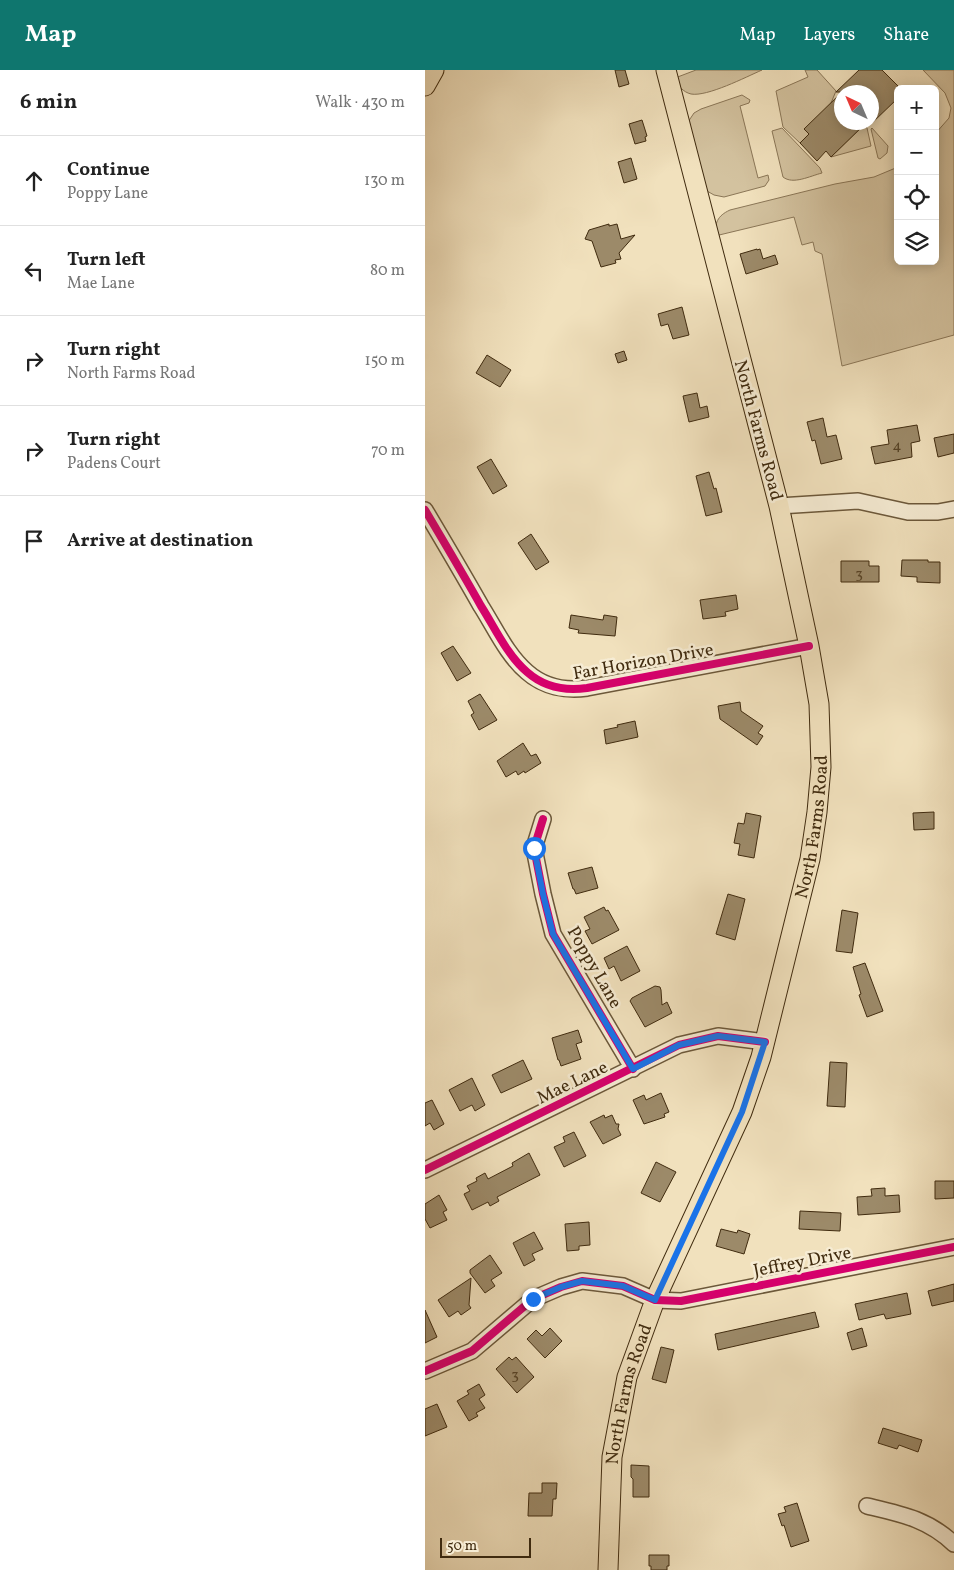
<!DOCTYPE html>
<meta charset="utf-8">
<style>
body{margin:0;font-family:Vollkorn,serif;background:#f2f2f2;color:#222}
.controls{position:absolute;right:15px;top:15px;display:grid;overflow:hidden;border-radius:8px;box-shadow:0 2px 12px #0003}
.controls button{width:45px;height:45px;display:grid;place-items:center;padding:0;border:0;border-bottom:1px solid #e0e0e0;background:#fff;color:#222;font:25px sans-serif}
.compass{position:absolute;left:409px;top:15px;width:45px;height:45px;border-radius:50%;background:#fff;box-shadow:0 2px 12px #0003;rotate:316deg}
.scale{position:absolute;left:15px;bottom:12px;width:91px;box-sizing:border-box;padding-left:5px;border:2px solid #402b0f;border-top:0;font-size:14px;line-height:18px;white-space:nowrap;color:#402b0f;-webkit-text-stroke:4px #f6ecd4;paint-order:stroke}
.stop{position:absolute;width:15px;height:15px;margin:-11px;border:4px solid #1a73e8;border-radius:50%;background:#fff}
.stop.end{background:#1a73e8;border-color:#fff;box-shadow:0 1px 5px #0008}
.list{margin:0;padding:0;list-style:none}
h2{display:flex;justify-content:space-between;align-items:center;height:65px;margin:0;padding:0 20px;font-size:21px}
h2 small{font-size:16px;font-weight:400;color:#767676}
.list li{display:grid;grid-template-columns:32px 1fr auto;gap:15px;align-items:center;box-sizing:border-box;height:90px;padding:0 20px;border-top:1px solid #e0e0e0}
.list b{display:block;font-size:19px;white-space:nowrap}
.list p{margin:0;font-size:16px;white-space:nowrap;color:#767676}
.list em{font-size:16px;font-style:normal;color:#767676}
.icon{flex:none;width:28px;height:28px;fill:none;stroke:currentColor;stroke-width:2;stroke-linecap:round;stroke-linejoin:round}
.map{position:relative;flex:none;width:529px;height:1500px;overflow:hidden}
header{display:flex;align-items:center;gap:30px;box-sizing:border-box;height:70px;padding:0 25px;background:#0f766e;color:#fff}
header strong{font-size:24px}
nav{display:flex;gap:28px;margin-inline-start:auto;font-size:18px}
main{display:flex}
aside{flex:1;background:#fff}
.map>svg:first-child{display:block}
.green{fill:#d3c29f;stroke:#8a7657}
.building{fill:#9c8a69;stroke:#402b0f}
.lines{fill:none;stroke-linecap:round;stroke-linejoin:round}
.minor-casing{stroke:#6c583a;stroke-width:18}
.major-casing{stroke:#402b0f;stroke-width:21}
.minor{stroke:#f6ecd4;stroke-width:15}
.major{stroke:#f1e1bd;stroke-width:19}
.cycleway-casing{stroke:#f6ecd4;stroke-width:11}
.cycleway{stroke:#d6006c;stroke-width:8}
.route{stroke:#1a73e8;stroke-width:6}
.labels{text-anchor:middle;stroke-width:5;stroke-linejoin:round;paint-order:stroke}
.number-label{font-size:15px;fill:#574326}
.street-label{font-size:18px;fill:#402b0f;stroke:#f6ecd4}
</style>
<header>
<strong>Map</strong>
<nav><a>Map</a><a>Layers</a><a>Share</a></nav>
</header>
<main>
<aside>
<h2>6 min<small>Walk · 430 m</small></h2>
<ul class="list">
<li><svg class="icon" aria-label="ahead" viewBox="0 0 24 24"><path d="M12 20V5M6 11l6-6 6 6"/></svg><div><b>Continue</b><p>Poppy Lane</p></div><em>130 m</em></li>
<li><svg class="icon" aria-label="left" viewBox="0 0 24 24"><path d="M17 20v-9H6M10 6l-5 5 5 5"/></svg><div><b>Turn left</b><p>Mae Lane</p></div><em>80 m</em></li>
<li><svg class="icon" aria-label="right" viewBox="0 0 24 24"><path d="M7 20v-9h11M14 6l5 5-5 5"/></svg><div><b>Turn right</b><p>North Farms Road</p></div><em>150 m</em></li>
<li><svg class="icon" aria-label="right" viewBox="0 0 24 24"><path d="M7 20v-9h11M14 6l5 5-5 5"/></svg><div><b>Turn right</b><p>Padens Court</p></div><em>70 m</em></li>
<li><svg class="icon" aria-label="arrive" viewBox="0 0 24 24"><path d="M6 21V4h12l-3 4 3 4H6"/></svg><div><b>Arrive at destination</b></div></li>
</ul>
</aside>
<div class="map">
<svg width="529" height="1500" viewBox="0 0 529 1500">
<rect width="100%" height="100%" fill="#f1e1bd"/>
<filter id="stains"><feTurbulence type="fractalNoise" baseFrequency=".004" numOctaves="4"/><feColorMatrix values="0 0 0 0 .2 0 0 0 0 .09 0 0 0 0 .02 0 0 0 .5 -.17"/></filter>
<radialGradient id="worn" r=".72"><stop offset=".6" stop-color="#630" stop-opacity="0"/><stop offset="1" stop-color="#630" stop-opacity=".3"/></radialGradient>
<!-- green -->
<path class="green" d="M271 0H337C321 7 282 27 266 24 258 22 253 16 250 8Z
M380 0H392L411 21 406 33 384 64 375 73 358 57 351 21 383 7Z
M498 0H529V265L417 296 397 184 390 181 388 172 377 175 369 147 290 166C290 153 292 146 305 140L410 114 449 107 473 97V191H510V64L524 48 526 38 520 23Z
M317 25 325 30 324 33 315 36 333 108 343 105 344 110 340 116 299 127 289 125 282 121 263 52 269 43 276 39Z
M439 55 442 58 446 76 406 87Z
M357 58 395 98 397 103C385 106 368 115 358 107L347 61Z
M447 58 463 76 462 83 455 89 453 88 446 59Z"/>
<!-- building -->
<path class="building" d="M190 0H200L204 14 194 17Z
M434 0H457L473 16V28L446 54V22H411Z
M416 23V52H442L406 87 401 81 392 91 375 73 384 64 379 59Z
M217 50 222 66 220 67 221 71 210 74 204 54Z
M206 88 212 109 199 113 193 92Z
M184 154V156L192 154 196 169 210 165 194 183 196 189 190 190 191 193 176 197 167 171 160 169 164 160Z
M332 179V180L335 179 338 189 350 185 353 194 321 204 315 184Z
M257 237 264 265 248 269 243 254 236 256 233 244Z
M199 281 202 290 193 293 190 284Z
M62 285 86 300 75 317 51 303Z
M272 323 275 338 282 336 284 347 264 352 258 326Z
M398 348 402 367 411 365 417 389 396 394 390 370 387 371 382 352Z
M492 355 495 371 486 373 487 387 450 394 446 377 464 374 462 360Z
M529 364V383L513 387 509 368Z
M66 389 82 416 68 424 52 397Z
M284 402 289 419 291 418 297 442 281 446 271 406Z
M106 464 124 492 111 500 93 473Z
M477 490H503V492H515V513L492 512V507L476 506Z
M416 491H444V496H454V512H416Z
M311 525 313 539 300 542 301 546 278 549 275 530Z
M146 545 178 550 179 545 192 547 190 566 153 563 154 560 144 558Z
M28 576 46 603 32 611 16 583Z
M55 624 72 650 54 660 46 645 49 643 43 631Z
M315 632 316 641 338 656 333 663 338 666 332 675 295 649 293 636Z
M210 651 213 667 181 674 179 660 193 657 192 655Z
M98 673 106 686 111 684 116 693 100 703 99 701 93 705 91 701 81 707 72 691Z
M509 742V759L489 760 488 743Z
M321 743 336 746 329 788 313 785 315 774 309 773 313 753 319 754Z
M167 797 173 818 151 824 149 819H148L143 803Z
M303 824 320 829 310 870 291 864Z
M179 837 181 841 183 840 194 860 167 874 160 861 165 859 159 847Z
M417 840 433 843 427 883 411 881Z
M202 876 215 901 196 911 189 896 184 899 179 888Z
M440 893 458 941 442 947 434 925 436 924 428 897Z
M230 916 235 917 236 920 237 935 242 932 247 943 220 957 205 931 207 928Z
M153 960 157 972 151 974 156 989 136 996 134 990H133L127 968Z
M98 990 107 1009 76 1023 67 1005Z
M405 992 422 993 420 1037 402 1036Z
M47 1008 60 1035 50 1041 47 1035 35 1041 24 1020Z
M236 1023 244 1042 239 1044 240 1047 219 1054 208 1030 219 1025 221 1030Z
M7 1030 19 1054 9 1060 5 1053 0 1056V1033Z
M179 1045 180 1048 187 1045 191 1054H194L193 1059 196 1065 178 1074 165 1052Z
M149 1062 161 1086 139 1097 129 1077 140 1072 138 1067Z
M104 1083 115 1105 72 1127 74 1131 65 1136 63 1132 47 1140 39 1124 45 1121 42 1116 52 1111 51 1108 60 1103 63 1109 88 1096 87 1093Z
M231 1092 251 1102 235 1132 216 1123Z
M510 1111H529V1128L510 1129Z
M460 1118V1126L474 1125 475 1142 433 1145 432 1127 447 1126 446 1119Z
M14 1125 22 1140 18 1142 22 1150 5 1158 0 1149V1134Z
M375 1141 416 1143 415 1161 374 1159Z
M164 1152 165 1175 154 1176V1180L142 1181 140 1154Z
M296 1159 312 1163 313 1160 325 1164 319 1184 291 1176Z
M109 1162 118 1179 107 1184 110 1190 99 1196 88 1173Z
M65 1185 77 1203 66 1210 70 1216 60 1223 45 1203V1200Z
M46 1208 44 1235 46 1238 36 1245 33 1241 24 1247 13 1230Z
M529 1214V1231L507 1236 503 1221Z
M482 1223 486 1244 461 1249 459 1244 434 1250 430 1234Z
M0 1240 12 1267 0 1273Z
M390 1242 394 1257 293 1280 290 1264Z
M125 1258 137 1271 120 1288 102 1269 111 1260 117 1266Z
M437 1258 442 1276 427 1280 422 1263Z
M236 1277 249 1280 241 1313 227 1309Z
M84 1287 87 1290 91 1287 109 1307 92 1323 71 1299Z
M54 1314 60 1325 54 1329 60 1338 51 1343 53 1346 44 1351 32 1331 44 1324 42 1321Z
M12 1334 22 1357 0 1366V1339Z
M458 1358 497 1370 493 1382 474 1375 472 1379 453 1373Z
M206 1395 224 1396V1427H208V1409L206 1407Z
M117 1413H132L131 1429H128L127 1446H103L104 1423H117Z
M372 1433 384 1471 366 1477 359 1455 357 1456 353 1444 361 1442 359 1437Z
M224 1485H244V1496H242V1500H226V1496H224Z"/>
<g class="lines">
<!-- minor casing -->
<g class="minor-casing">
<path id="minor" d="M354 436 433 431 483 442H513L529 439
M0 440C19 472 38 504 56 536 70 558 82 585 102 602 119 617 141 621 162 618L384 576
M118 749 109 778 118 824 128 864 208 999
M0 1100 254 975 293 966 340 972
M0 1301 47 1281 108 1229 136 1217 157 1211 198 1216 230 1230 256 1231 529 1177
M442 1436C476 1444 503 1449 529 1474"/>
</g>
<!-- major casing -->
<g class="major-casing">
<g id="major">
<path d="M0 16 9 0"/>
<path id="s1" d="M183 1500 187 1387 202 1307 230 1230 317 1042 336 987 385 789 392 742 396 697 394 634 384 576 354 436 241 0"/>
</g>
</g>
<!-- minor -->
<use href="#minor" class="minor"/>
<!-- major -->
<use href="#major" class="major"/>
<!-- cycleway casing -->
<g class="cycleway-casing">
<path id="cycleway" d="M0 440C19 472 38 504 56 536 70 558 82 585 102 602 119 617 141 621 162 618L384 576
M118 749 109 778 118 824 128 864 208 999
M0 1100 254 975 293 966 340 972
M0 1301 47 1281 108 1229 136 1217 157 1211 198 1216 230 1230 256 1231 529 1177"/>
</g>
<!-- cycleway -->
<use href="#cycleway" class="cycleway"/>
</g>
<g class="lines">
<!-- route -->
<path class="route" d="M108 1229 136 1217 157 1211 198 1216 230 1230 317 1042 340 972 293 966 254 975 208 999 128 864 118 824 109 778"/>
</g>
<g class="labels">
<!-- number labels -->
<g class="number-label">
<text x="472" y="380">4</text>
<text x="434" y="508">3</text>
<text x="90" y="1309">3</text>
</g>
<!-- street labels -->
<g class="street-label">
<text transform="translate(334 360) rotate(75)" y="6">North Farms Road</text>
<text transform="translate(218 591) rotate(-10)" y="6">Far Horizon Drive</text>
<text dy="6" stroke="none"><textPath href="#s1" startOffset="778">North Farms Road</textPath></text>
<text transform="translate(170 897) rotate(60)" y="6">Poppy Lane</text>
<text transform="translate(147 1012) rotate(-26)" y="6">Mae Lane</text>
<text transform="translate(377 1191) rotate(-11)" y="6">Jeffrey Drive</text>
<text dy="6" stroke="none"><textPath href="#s1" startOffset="178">North Farms Road</textPath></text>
</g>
</g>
<rect width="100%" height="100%" filter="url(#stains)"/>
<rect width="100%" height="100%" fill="url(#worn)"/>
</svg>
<div class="controls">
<button>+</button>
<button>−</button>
<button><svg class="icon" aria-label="locate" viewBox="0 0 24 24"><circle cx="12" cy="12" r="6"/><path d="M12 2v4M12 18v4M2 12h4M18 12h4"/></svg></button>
<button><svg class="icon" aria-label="layers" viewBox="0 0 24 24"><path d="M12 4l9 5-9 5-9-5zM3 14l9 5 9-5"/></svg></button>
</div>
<svg class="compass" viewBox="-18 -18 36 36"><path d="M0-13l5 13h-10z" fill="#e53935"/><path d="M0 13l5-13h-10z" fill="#767676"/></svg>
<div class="scale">50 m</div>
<div class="stop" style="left:109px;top:778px"></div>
<div class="stop end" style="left:108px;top:1229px"></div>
</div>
</main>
